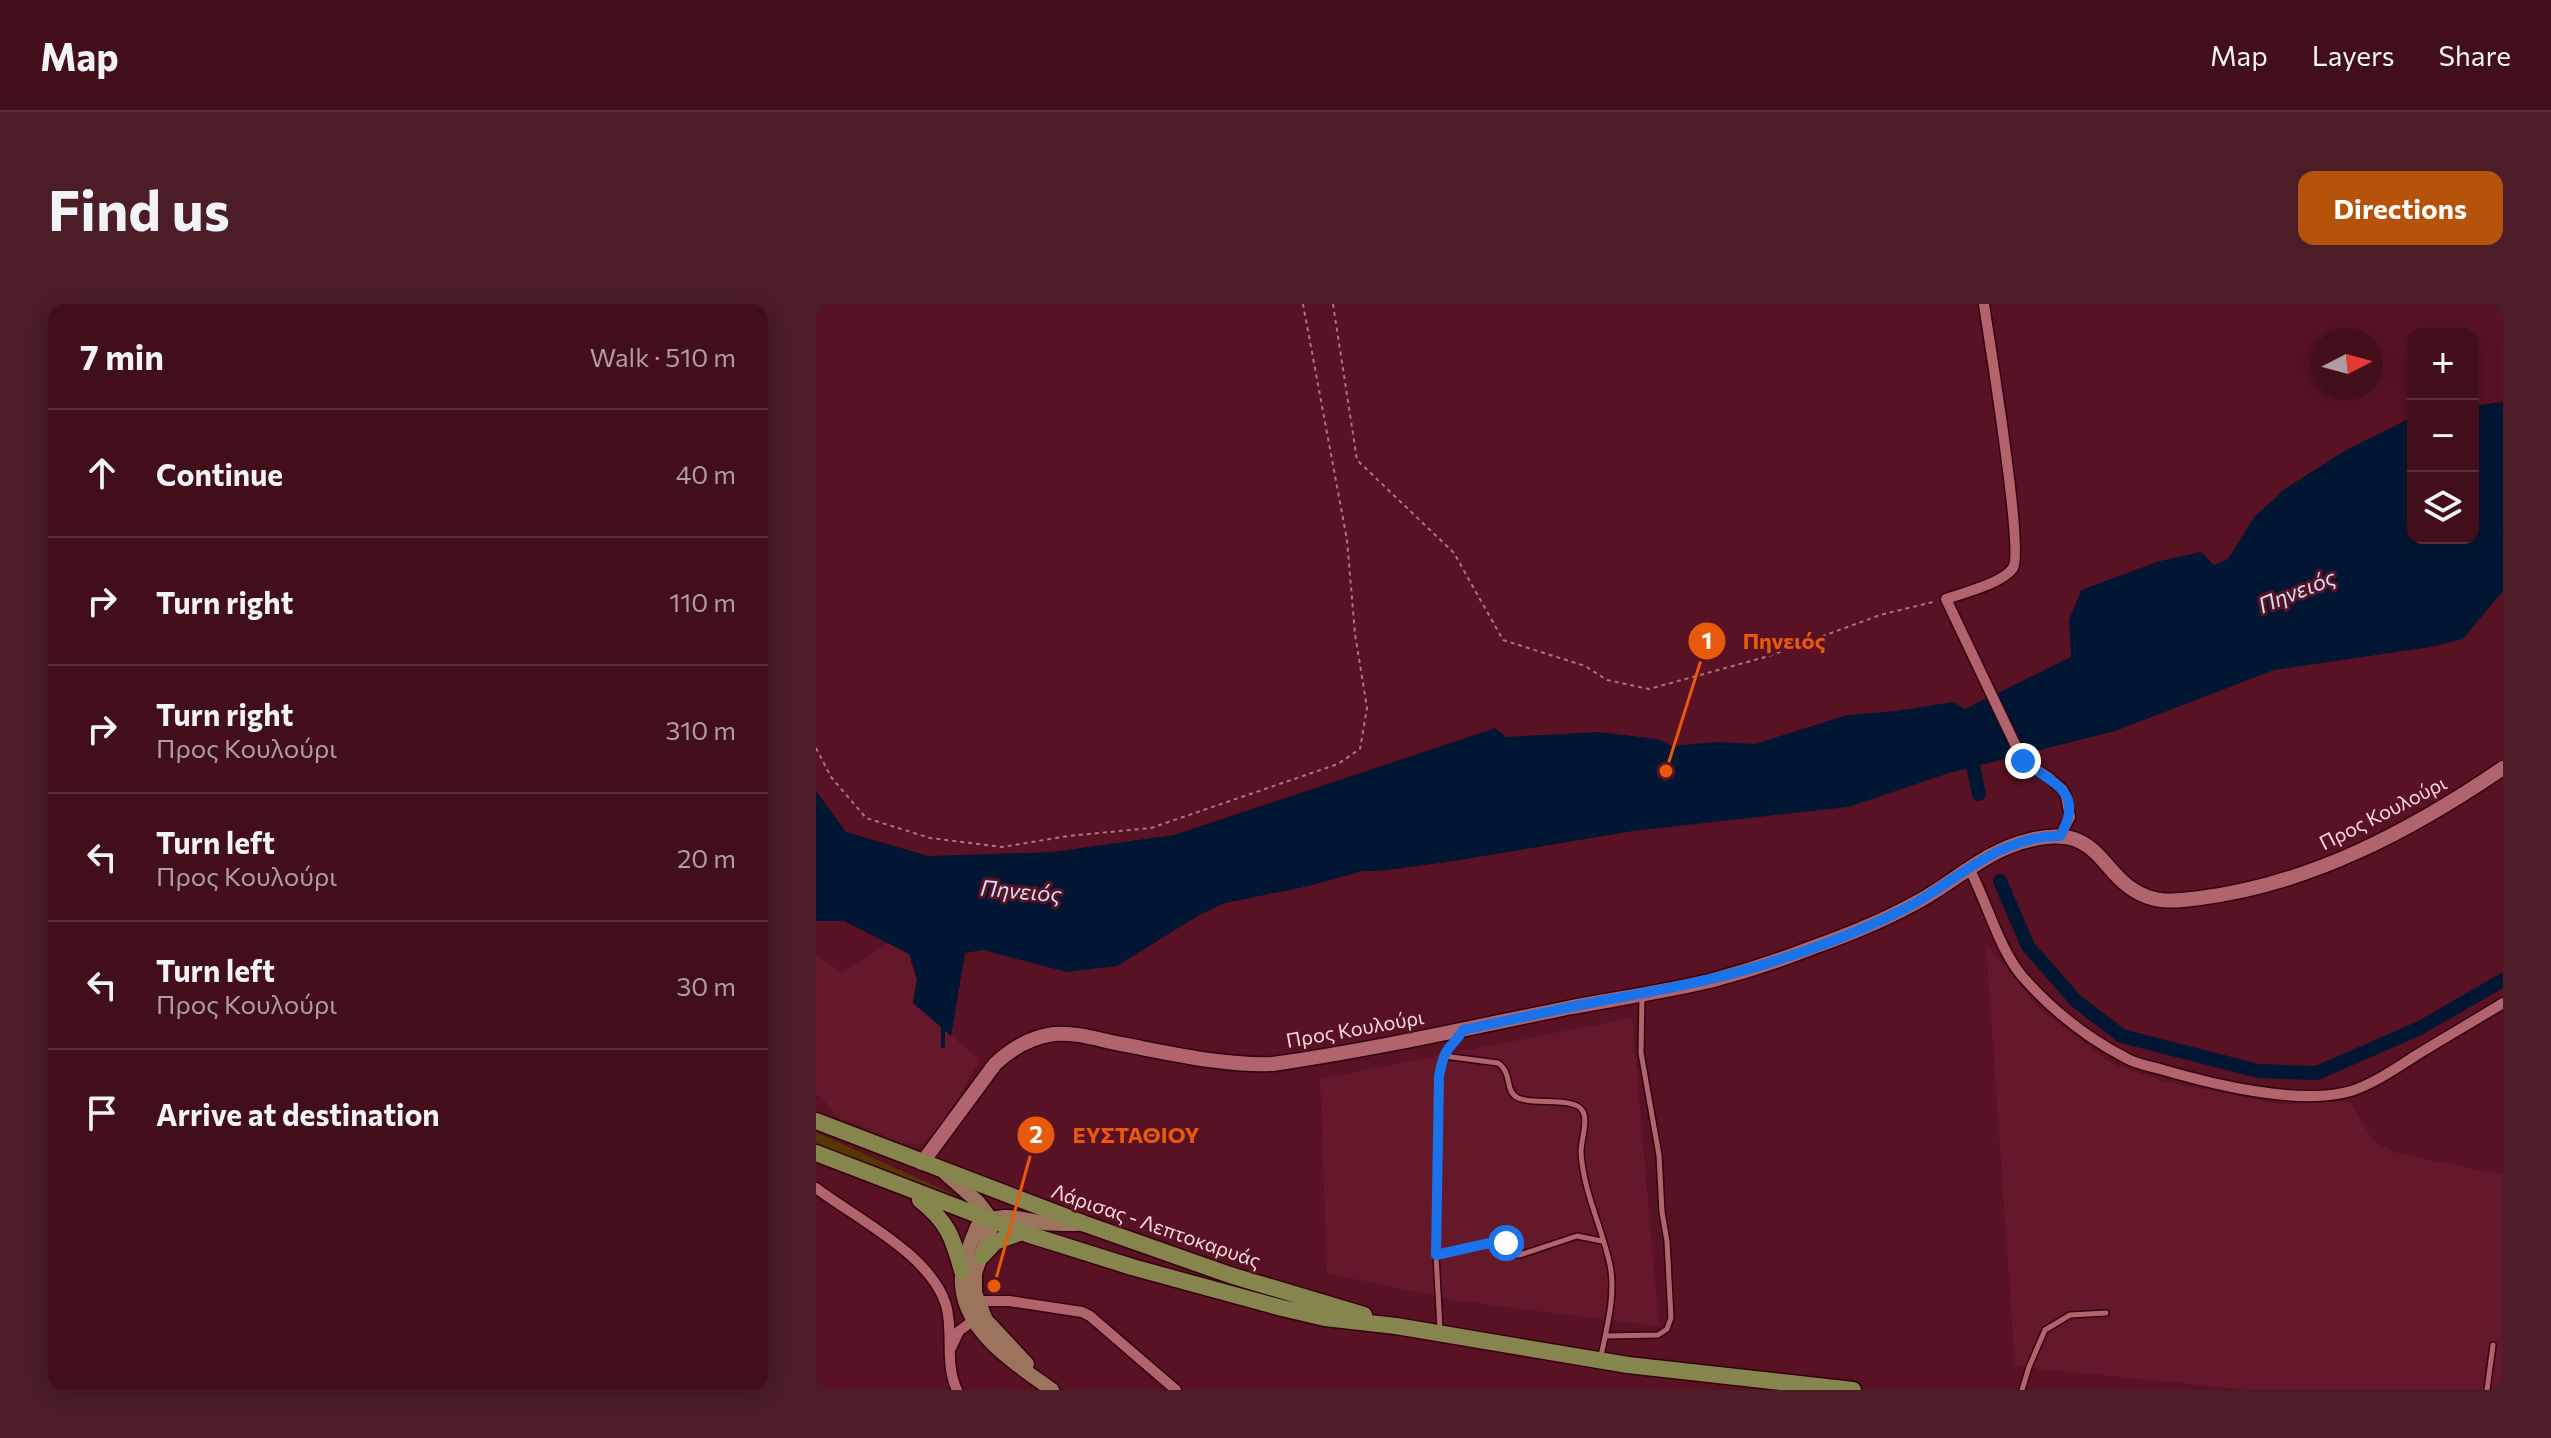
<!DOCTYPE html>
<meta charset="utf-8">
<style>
body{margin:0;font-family:Commissioner,sans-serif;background:#4c1c27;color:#f1f3f6}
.controls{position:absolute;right:24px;top:24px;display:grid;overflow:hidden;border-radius:16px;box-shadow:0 4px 20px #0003}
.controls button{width:72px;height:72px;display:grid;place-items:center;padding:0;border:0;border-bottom:2px solid #5a2e39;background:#420e1a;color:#f1f3f6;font:40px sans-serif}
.compass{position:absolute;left:1495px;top:24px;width:72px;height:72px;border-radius:50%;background:#420e1a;box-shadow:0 4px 20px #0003;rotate:84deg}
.stop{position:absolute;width:24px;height:24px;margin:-18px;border:6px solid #1a73e8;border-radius:50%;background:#fff}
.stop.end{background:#1a73e8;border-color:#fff;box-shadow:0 2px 8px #0008}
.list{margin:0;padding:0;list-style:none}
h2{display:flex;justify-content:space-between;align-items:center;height:104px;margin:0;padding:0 32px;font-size:34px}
h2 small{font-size:26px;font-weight:400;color:#ae9ca2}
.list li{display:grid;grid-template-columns:52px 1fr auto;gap:24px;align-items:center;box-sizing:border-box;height:128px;padding:0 32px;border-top:2px solid #5a2e39}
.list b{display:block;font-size:30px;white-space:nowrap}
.list p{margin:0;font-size:26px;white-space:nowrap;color:#ae9ca2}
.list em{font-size:26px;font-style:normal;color:#ae9ca2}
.icon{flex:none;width:44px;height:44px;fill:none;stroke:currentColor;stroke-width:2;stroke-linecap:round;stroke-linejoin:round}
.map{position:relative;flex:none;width:1687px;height:1086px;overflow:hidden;border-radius:16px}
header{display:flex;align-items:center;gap:48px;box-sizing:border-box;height:112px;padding:0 40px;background:#420e1a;border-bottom:2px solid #5a2e39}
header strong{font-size:38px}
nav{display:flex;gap:44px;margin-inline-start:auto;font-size:28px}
.intro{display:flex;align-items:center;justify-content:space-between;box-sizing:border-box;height:192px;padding:0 48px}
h1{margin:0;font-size:56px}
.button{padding:20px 36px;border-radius:16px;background:#b45309;color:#fff;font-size:28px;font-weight:700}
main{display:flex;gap:48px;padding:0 48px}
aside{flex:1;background:#420e1a;border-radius:16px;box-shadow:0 4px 20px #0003}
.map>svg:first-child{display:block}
.built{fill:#66182b}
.green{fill:#563604}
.water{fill:#001632}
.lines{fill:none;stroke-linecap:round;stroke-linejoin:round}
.stream{stroke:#001632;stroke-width:4}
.canal{stroke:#001632;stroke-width:14}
.service-casing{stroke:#34010e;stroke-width:8}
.minor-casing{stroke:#34010e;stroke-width:13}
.tertiary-casing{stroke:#34010e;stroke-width:17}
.secondary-casing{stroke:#34010e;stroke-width:17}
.primary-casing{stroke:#34010e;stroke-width:19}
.path{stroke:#ab7681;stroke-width:2;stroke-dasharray:4 4;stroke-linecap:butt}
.service{stroke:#b1636e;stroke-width:5}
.minor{stroke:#b1636e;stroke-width:10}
.tertiary{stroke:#b1636e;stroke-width:14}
.secondary{stroke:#9c745e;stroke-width:14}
.primary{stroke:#86854e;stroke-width:16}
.route{stroke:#1a73e8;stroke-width:10}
.labels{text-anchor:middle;stroke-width:6;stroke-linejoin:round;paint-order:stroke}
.street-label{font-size:20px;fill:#fbd7db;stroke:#581223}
.water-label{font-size:22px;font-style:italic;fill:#cde1f9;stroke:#581223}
.leader{fill:none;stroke:#e8590c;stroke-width:3}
.callout-dot{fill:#e8590c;stroke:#581223;stroke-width:3}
.mark-label{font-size:24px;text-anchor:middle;font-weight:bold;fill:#fff}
.callout-label{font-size:22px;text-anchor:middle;font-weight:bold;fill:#e8590c;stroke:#581223;stroke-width:6;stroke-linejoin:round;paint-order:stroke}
</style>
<header>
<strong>Map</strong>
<nav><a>Map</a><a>Layers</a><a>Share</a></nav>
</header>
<div class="intro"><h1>Find us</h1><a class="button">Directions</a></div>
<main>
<aside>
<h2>7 min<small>Walk · 510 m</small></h2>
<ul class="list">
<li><svg class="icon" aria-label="ahead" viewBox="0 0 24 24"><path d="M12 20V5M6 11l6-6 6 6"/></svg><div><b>Continue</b></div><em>40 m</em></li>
<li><svg class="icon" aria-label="right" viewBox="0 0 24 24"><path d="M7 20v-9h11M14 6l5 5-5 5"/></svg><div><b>Turn right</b></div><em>110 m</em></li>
<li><svg class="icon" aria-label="right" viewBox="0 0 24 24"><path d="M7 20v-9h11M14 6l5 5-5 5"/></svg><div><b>Turn right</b><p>Προς Κουλούρι</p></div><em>310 m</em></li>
<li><svg class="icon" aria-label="left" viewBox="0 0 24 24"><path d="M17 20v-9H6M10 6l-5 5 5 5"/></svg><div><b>Turn left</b><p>Προς Κουλούρι</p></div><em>20 m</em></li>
<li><svg class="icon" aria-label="left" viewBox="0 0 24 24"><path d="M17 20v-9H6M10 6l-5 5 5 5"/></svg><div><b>Turn left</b><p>Προς Κουλούρι</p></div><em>30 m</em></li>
<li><svg class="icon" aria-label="arrive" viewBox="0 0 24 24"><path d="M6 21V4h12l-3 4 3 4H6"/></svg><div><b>Arrive at destination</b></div></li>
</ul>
</aside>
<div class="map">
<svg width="1687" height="1086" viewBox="0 0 1687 1086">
<rect width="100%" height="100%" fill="#581223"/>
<!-- built -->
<path class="built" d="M72 639 93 650 101 676 97 699 164 756 122 827 105 840 86 839 19 812 5 792 0 790V651L26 668Z
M1170 640 1223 704 1295 759 1347 777 1463 800 1534 797 1557 837 1580 849 1687 871V1086H1433L1199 1062Z
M816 714 843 1022 643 997 511 969 504 775Z"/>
<!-- green -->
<path class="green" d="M0 828 143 893 43 861 0 839Z"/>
<!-- water -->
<path class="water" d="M1687 98V287L1647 335 1615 343 1458 366 1299 427 1133 469 1032 503 817 527 638 557 564 567H547L493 582 409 599 383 611 301 662 251 668 167 646 149 649 135 732 97 699 101 676 93 650 28 617H0V487L30 528 112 552 236 548 358 531 679 424 690 433 782 428 841 435 856 442 901 438 939 440 1031 411 1080 407 1137 398 1149 405 1255 353 1253 316 1265 286 1344 257 1385 248 1398 261 1412 255 1438 213 1469 185 1532 145 1597 113V234H1657V102Z"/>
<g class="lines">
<!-- stream -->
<path class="stream" d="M127 742V722"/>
<!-- canal -->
<path class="canal" d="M1157 462 1163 490
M1184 577 1212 642 1260 697 1306 732 1442 767 1501 769 1604 724 1687 676"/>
<!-- service casing -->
<g class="service-casing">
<path id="service" d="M628 752 682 759C697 769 688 787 702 794 717 801 758 793 766 806 773 816 765 835 765 848 767 887 786 923 794 961 800 990 791 1023 785 1052
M620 951 686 937 690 939 697 951H704L761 932 786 937
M624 1025 620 951 623 772 628 752 645 730
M790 1032 842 1031 851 1025 855 1014 851 937 846 908 843 851 825 749 826 692
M1206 1086 1213 1063 1229 1026 1254 1011 1290 1009
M1671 1086 1677 1041"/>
</g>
<!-- minor casing -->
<g class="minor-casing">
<path id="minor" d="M1168 0C1173 35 1208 247 1197 264 1187 279 1147 289 1130 295L1207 457 1232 473 1246 485 1250 492 1254 513 1244 532
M1153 564C1171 598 1182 643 1206 672 1235 705 1271 734 1310 754 1320 760 1333 762 1344 765 1395 780 1484 802 1535 787 1557 780 1579 765 1599 752 1628 734 1658 717 1687 699
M0 884C41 915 115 951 130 1001 138 1029 128 1058 141 1086
M161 997H193L266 1008 274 1012 360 1086
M135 1044 143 1027 158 1016"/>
</g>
<!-- tertiary casing -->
<g class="tertiary-casing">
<path id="tertiary" d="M106 859 179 760C196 744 215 733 238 730 260 728 284 736 305 740 353 749 408 762 457 760 555 746 653 724 751 704 798 695 847 688 894 677 928 668 962 657 995 644 1035 630 1074 614 1110 593 1145 572 1174 545 1214 536 1288 518 1282 575 1332 593 1348 599 1367 596 1384 594 1495 580 1596 526 1687 464"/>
</g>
<!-- secondary casing -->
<g class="secondary-casing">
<path id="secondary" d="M129 869 162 898 172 911 175 924 159 969V989L170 1016 211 1060
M236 1086C199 1059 142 1025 146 971 148 956 155 937 161 923 183 906 204 915 228 919 239 920 250 920 261 920"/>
</g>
<!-- primary casing -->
<g class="primary-casing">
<path id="primary" d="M0 817 269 920 414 971 548 1011
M0 849 211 930 316 963 466 1004 509 1014 580 1022 812 1061 1037 1086
M104 896C132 918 137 934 146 967
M166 952 179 938 206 928"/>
</g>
<!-- path -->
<path class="path" d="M517 0 541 156 638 249 687 336 769 362 791 376 833 385 953 352 1064 311 1117 298
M0 444 15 473 50 514 114 534 186 543 252 532 335 524 522 460 544 445 551 404 539 330 531 236 487 0"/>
<!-- service -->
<use href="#service" class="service"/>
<!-- minor -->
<use href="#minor" class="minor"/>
<!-- tertiary -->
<use href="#tertiary" class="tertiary"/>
<!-- secondary -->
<use href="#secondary" class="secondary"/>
<!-- primary -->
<use href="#primary" class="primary"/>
</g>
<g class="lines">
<!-- route -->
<path class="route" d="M690 939 686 937 678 938 620 951 623 772C625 764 626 754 631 747 636 739 643 734 647 726 695 716 743 705 790 696 851 685 910 674 968 654 1011 640 1052 624 1092 603 1142 576 1183 532 1244 532 1270 488 1237 480 1207 457"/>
</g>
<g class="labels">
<!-- street labels -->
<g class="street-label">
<text transform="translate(1567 509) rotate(-27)" y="7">Προς Κουλούρι</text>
<text transform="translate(539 725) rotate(-10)" y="7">Προς Κουλούρι</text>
<text transform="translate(340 922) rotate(19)" y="7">Λάρισας - Λεπτοκαρυάς</text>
</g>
<!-- water labels -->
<g class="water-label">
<text transform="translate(1481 287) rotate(-22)" y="8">Πηνειός</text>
<text transform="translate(205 587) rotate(5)" y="8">Πηνειός</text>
</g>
</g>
<!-- callouts -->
<path class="leader" d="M850 467L891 337M178 982L220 831"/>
<g class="callout-dot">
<circle cx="850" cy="467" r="8"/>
<circle cx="178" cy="982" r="8"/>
<circle cx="891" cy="337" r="20"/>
<circle cx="220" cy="831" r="20"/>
</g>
<g class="mark-label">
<text x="891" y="345">1</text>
<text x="220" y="839">2</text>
</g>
<g class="callout-label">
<text x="968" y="345">Πηνειός</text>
<text x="320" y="839">ΕΥΣΤΑΘΙΟΥ</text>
</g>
</svg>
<div class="controls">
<button>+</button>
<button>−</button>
<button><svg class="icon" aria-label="layers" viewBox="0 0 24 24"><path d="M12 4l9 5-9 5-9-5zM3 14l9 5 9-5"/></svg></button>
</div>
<svg class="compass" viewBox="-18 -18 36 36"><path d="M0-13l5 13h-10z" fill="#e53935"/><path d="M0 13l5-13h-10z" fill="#ae9ca2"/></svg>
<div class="stop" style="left:690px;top:939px"></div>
<div class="stop end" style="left:1207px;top:457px"></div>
</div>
</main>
